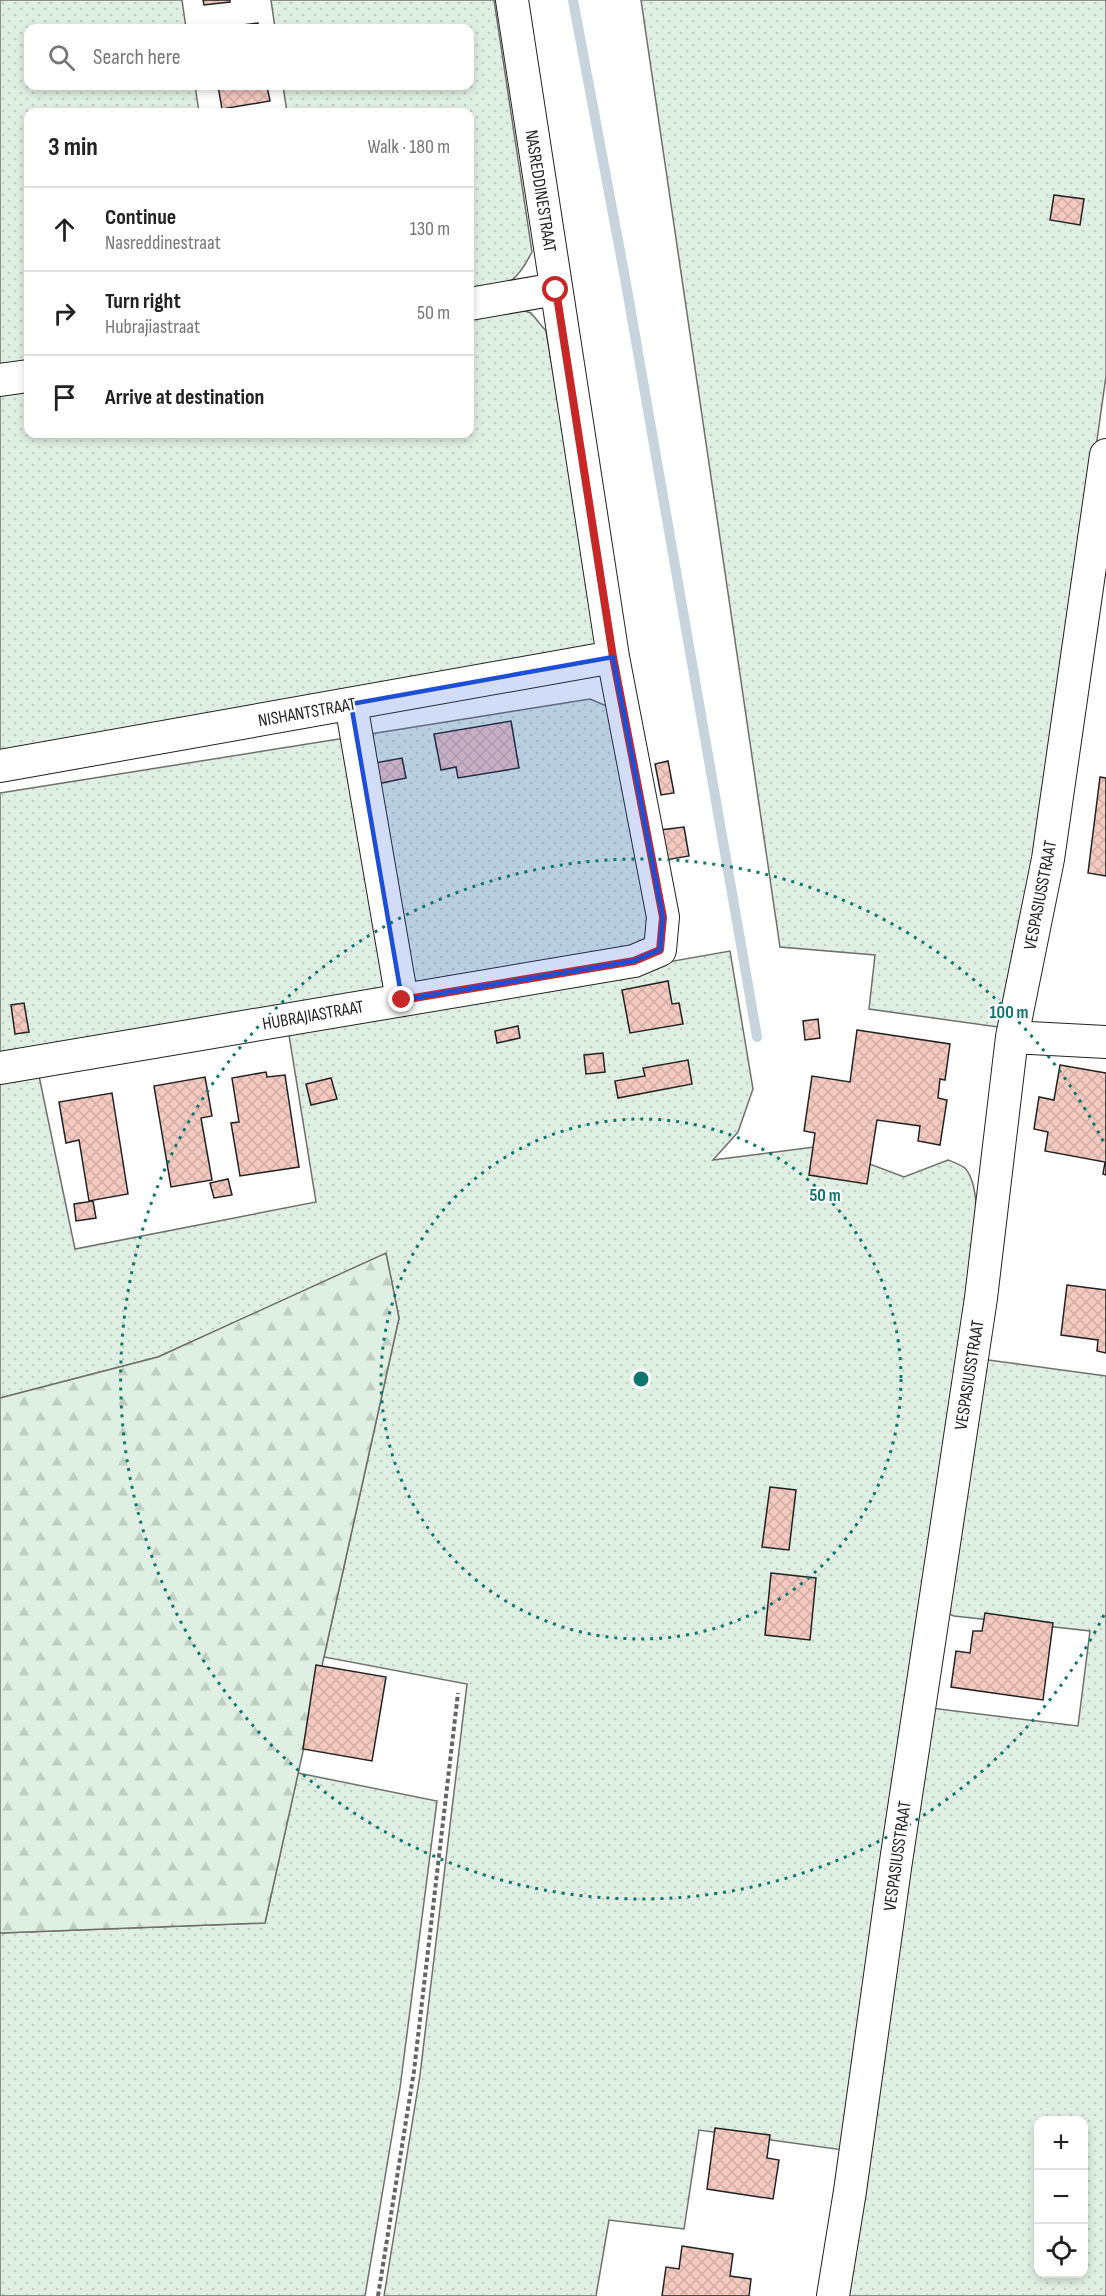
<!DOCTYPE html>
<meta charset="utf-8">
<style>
body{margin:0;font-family:"Sofia Sans Condensed",sans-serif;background:#f2f2f2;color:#222}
.controls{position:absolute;right:18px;bottom:18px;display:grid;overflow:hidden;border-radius:12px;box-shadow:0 3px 9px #0003}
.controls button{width:54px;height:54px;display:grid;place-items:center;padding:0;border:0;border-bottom:2px solid #e0e0e0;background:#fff;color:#222;font:30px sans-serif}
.stop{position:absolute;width:18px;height:18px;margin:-14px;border:4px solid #c62828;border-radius:50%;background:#fff}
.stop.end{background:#c62828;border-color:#fff;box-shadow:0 2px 6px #0008}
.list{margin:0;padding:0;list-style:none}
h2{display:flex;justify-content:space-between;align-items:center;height:78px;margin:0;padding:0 24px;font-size:26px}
h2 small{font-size:20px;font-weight:400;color:#767676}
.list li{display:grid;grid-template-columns:39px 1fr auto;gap:18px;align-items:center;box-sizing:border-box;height:84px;padding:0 24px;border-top:2px solid #e0e0e0}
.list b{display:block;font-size:22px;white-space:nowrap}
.list p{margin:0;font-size:20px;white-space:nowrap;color:#767676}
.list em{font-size:20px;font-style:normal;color:#767676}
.icon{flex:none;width:33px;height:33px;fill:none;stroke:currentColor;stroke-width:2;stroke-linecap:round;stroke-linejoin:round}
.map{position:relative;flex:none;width:1106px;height:2296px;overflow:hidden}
.search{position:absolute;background:#fff;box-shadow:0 3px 9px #0003;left:24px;top:24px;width:450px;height:66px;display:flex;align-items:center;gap:15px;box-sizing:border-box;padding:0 21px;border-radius:12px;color:#767676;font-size:22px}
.panel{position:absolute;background:#fff;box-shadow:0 3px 9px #0003;left:24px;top:108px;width:450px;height:330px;border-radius:12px}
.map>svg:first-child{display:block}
.green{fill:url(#green-dots);stroke:#6f6f6f;stroke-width:1.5;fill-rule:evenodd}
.forest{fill:url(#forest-firs);stroke:#6f6f6f;stroke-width:1.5}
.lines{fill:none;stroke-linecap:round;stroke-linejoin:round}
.stream{stroke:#c7d3dd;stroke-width:10}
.building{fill:url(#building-cross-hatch);stroke:#222;stroke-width:1.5}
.street-casing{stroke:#222;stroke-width:34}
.path{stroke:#646464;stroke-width:4;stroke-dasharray:4.5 3;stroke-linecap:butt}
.street{stroke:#fff;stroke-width:32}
.route{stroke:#c62828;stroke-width:8}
.marked{fill:#1d4ed8;fill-opacity:0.2;stroke:#1d4ed8;stroke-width:4.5;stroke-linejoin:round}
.ring{fill:none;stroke:#0f766e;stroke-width:3;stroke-dasharray:3 6}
.labels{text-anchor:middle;stroke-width:4.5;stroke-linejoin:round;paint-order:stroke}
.street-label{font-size:18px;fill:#222;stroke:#fff}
.centre{fill:#0f766e;stroke:#fff;stroke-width:3}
.ring-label{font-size:18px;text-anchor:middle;font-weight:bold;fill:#0f766e;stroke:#fff;stroke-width:4.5;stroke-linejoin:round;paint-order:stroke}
</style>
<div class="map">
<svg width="1106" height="2296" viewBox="0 0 1106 2296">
<defs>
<pattern id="green-dots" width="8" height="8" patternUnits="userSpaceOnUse" patternTransform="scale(1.5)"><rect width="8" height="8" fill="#e0efe3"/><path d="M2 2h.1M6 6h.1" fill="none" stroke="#c0cdc2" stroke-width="1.8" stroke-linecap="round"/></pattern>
<pattern id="forest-firs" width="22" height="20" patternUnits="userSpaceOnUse" patternTransform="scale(1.5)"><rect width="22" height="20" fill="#e0efe3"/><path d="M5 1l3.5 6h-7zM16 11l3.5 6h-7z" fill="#c0cdc2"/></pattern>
<pattern id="building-cross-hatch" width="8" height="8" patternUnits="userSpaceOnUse" patternTransform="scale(1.5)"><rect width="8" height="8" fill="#f3c9c0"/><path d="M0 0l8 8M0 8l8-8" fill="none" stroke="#d0aca5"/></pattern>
</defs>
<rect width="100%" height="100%" fill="#fff"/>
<!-- green -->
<path class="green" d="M0 0H182L186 28H28V86H195L199 112H28V367L0 372Z
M271 0H494L532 252C514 287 507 285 470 292V112H287L283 86H470V28H275Z
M641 0H1106V376L1039 852 1005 1028 869 1009 875 955 780 947Z
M512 307 531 313 546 331 598 636 592 659 0 763V392L28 387V434H470V314Z
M590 699 609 707 651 915 648 939 635 953 0 1059V793Z
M730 951 753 1089 738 1132 713 1160 822 1146 904 1177 948 1160C953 1162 961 1165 965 1168 986 1191 973 1273 971 1303L879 1868 843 2150 699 2130 684 2229 609 2220 596 2296H384L420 2075 467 1684 324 1657 399 1318 386 1254 158 1357 0 1398V1077L38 1071 75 1249 316 1202 288 1029Z
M981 1359 1106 1376V2296H846L923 1707 1078 1726 1090 1631 954 1616 944 1612ZM1038 2120H1084V2274H1038Z
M298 1773 437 1801 400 2088 365 2296H0V1933L265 1923Z"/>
<!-- forest -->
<path class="forest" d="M386 1253 399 1318 265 1923 0 1933V1398L158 1357Z"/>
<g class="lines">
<!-- stream -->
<path class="stream" d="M573 0 625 278 757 1037"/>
</g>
<!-- building -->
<path class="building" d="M203 0H230V2L204 5Z
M258 23V28H219Z
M218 86H267L270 101 222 109Z
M1054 195 1084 199 1080 225 1050 220Z
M511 721 519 768 458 778 456 767 441 770 434 734Z
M402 758 406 778 368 786 364 765Z
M668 761 674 793 661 795 655 764Z
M1100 777 1106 778V876L1088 873Z
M684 827 689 856 666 860 660 830Z
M668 981 672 1004 679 1003 683 1024 630 1033 622 990Z
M24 1003 29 1032 15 1034 11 1005Z
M818 1019 820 1038 805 1040 803 1021Z
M518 1026 520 1038 497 1043 495 1031Z
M857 1030 950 1044 945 1080 940 1079 938 1098 947 1100 940 1145 918 1141 920 1126 877 1120 867 1184 809 1175 815 1133 804 1131 812 1076 850 1082Z
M603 1053 605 1072 586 1074 584 1055Z
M688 1060 692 1084 618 1098 615 1081 645 1076 643 1068Z
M1060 1065 1106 1073V1175L1103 1174 1105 1162 1045 1151 1048 1132 1034 1129 1039 1097 1054 1100Z
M266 1072 267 1077 285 1075 299 1167 240 1176 231 1123 239 1122 232 1078Z
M205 1077 212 1116 201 1118 212 1180 171 1187 154 1086Z
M331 1078 337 1099 311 1105 306 1084Z
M112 1093 128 1194 89 1201 79 1140 66 1143 59 1102Z
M228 1179 232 1195 214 1198 210 1183Z
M93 1201 96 1218 76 1221 74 1204Z
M1067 1285 1106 1290V1353L1097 1351 1098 1340 1061 1335Z
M770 1487 796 1490 789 1550 762 1547Z
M771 1573 816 1578 810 1640 765 1635Z
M985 1613 1053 1623 1043 1700 951 1687 956 1651 970 1653 973 1631H982Z
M316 1665 386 1677 372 1761 303 1749Z
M715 2128 770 2135 767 2158 779 2160 773 2199 707 2189Z
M682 2246 733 2254 730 2276 751 2279 749 2296H662L666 2267 679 2269Z"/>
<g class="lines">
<!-- street casing -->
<g class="street-casing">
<path id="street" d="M470 304 556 289
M0 380 28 376
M351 704 402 1000
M0 766 613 657
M1012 1037 1106 1042
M0 1068 634 961 660 950 663 917 613 657 512 0
M833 2296 850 2191 895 1868 981 1298 1012 1037 1048 859 1106 455"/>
</g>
<!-- path -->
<path class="path" d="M378 2296 414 2071 458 1693"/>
<!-- street -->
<use href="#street" class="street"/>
</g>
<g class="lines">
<!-- route -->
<path class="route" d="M402 1000 634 961 660 950 663 917 613 657 556 290"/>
</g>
<!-- marked area -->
<path class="marked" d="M613 657 663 917 660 950 634 961 402 1000 351 704Z"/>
<!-- distance rings -->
<g class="ring">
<circle cx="641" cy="1379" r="260"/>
<path d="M1104 1615A520 520 0 1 1 1104 1143"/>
</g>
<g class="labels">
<!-- street labels -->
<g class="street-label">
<text transform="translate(541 191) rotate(81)" y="6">NASREDDINESTRAAT</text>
<text transform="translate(307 712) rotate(-10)" y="6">NISHANTSTRAAT</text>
<text transform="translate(1040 895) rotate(-79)" y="6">VESPASIUSSTRAAT</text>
<text transform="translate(313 1015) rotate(-10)" y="6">HUBRAJIASTRAAT</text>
<text transform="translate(969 1375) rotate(-81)" y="6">VESPASIUSSTRAAT</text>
<text transform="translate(897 1856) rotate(-82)" y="6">VESPASIUSSTRAAT</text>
</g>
</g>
<circle cx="641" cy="1379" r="9" class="centre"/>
<g class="ring-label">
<text x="1009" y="1018">100 m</text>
<text x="825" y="1201">50 m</text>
</g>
</svg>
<div class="controls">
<button>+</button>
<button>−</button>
<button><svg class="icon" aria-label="locate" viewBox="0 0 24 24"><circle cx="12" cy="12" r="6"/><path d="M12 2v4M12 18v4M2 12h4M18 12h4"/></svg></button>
</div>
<div class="stop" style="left:556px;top:290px"></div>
<div class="stop end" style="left:402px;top:1000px"></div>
<div class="search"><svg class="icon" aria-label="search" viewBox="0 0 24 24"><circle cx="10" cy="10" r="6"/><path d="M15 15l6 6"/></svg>Search here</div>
<section class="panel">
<h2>3 min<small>Walk · 180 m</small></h2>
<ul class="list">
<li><svg class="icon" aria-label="ahead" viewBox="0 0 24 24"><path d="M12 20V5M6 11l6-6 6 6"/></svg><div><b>Continue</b><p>Nasreddinestraat</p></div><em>130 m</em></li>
<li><svg class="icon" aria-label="right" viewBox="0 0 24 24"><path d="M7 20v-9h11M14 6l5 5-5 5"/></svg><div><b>Turn right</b><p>Hubrajiastraat</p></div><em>50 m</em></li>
<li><svg class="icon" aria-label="arrive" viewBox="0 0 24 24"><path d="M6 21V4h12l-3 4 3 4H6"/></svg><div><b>Arrive at destination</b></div></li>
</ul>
</section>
</div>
